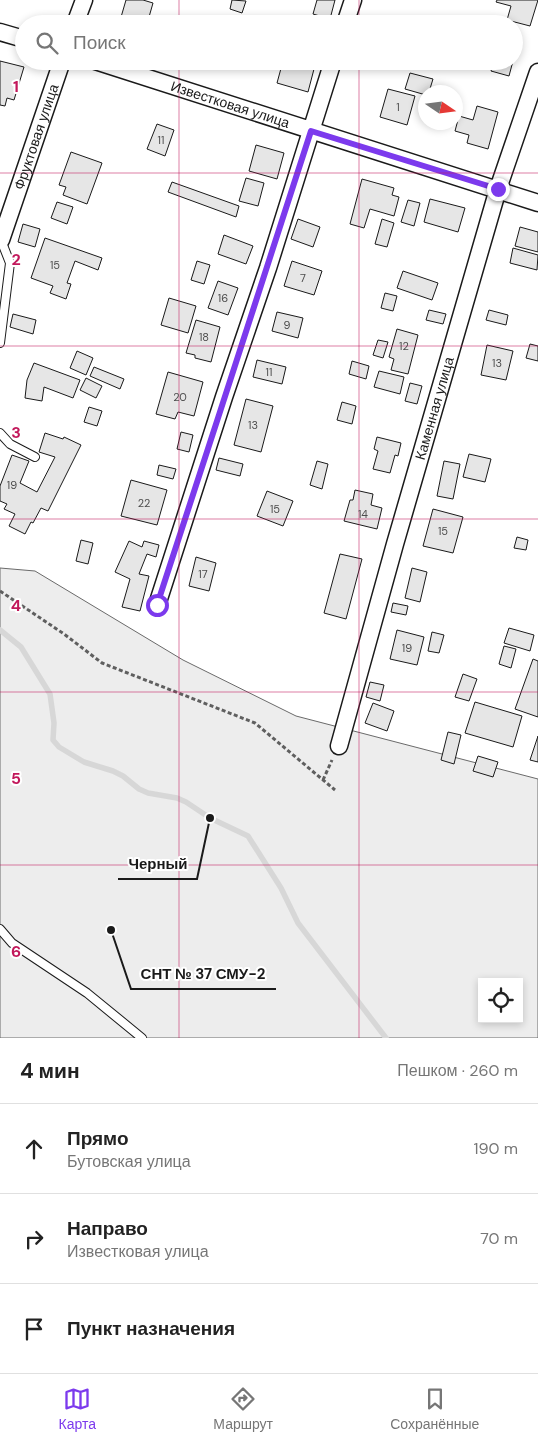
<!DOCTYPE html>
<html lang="ru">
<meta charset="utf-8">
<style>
body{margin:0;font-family:"DM Sans",sans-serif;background:#f6f6f6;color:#222}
.controls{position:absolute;right:15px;bottom:15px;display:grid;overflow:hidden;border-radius:0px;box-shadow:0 2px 8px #0003}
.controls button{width:45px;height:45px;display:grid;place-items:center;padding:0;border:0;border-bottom:1px solid #e0e0e0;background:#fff;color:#222;font:25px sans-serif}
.compass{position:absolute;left:418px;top:85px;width:45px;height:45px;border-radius:50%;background:#fff;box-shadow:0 2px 8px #0003;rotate:103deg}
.stop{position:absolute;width:15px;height:15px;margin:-11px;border:4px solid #7c3aed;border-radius:50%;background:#fff}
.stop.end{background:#7c3aed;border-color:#fff;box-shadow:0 1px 5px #0008}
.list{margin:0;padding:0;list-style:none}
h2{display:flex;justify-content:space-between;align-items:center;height:65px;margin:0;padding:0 20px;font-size:21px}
h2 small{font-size:16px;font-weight:400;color:#767676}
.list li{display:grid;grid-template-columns:32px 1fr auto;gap:15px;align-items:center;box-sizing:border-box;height:90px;padding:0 20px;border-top:1px solid #e0e0e0}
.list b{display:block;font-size:19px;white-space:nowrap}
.list p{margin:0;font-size:16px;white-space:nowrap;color:#767676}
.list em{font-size:16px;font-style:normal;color:#767676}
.icon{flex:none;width:28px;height:28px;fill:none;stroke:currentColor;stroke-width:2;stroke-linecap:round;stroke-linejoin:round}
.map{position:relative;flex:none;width:538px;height:1038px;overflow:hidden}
.search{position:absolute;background:#fff;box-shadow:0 2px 8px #0003;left:15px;right:15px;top:15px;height:55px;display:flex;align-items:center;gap:12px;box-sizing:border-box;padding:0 18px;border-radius:28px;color:#767676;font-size:19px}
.sheet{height:335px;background:#fff}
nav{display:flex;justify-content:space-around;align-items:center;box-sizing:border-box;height:70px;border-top:1px solid #e0e0e0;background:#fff;font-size:14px;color:#767676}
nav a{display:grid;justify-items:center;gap:2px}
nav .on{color:#7c3aed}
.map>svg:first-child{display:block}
.built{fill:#ededed;stroke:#6a6a6a;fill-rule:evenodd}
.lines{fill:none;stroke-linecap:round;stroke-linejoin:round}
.stream{stroke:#d7d7d7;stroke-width:5.5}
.building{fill:#e6e6e6;stroke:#1a1a1a}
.lane-casing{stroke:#1a1a1a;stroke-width:10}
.street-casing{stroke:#1a1a1a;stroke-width:19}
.path{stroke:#5f5f5f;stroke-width:3;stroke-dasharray:4 2.5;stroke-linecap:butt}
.lane{stroke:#fff;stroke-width:8}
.street{stroke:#fff;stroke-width:16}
.route{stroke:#7c3aed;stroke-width:6}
.grid{fill:none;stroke:#c2185b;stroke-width:1;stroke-opacity:0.55}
.labels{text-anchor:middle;stroke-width:4;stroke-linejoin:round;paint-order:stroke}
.number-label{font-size:11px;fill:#4d4d4d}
.street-label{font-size:14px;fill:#1a1a1a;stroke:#fff}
.grid-label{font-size:16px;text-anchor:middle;font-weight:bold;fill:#c2185b;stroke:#fff;stroke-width:4;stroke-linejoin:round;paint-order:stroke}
.leader{fill:none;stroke:#1a1a1a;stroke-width:2}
.callout-dot{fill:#1a1a1a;stroke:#fff;stroke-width:2}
.callout-label{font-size:15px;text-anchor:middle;font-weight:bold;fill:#1a1a1a;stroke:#fff;stroke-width:4;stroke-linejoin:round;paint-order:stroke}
</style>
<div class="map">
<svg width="538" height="1038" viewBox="0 0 538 1038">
<rect width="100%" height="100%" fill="#fff"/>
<!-- built -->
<path class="built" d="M0 568 35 571 183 660 296 716 538 779V1038H0ZM482 982H519V1019H482Z"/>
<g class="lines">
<!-- stream -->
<path class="stream" d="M0 630 21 647 50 694 54 723 53 740 59 747 84 762 113 771 123 776 139 789 148 793 177 798 186 802 210 818 248 836 281 888 298 923 386 1038"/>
</g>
<!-- building -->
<path class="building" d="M126 0H143L153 3 147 24H119Z
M232 0 246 1 242 13 230 9Z
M317 0H335L330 19 313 14Z
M497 0H538L530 26 507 20 511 6 496 2Z
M0 61 24 67 14 100 7 98 5 106 0 105Z
M283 61 314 69 308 92 277 83Z
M494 61H513L509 76 491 71Z
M410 73 433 79 429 92H426V95L405 89Z
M388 89 415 96 407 125 380 117Z
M477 106 498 112 488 149 467 143 469 135 455 131 459 116 473 120Z
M157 124 174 130 165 156 147 149Z
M256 145 284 153 277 179 249 171Z
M71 152 102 163 87 204 63 195 66 187 59 185Z
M246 178 264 183 258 206 239 201Z
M362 179 394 188 392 195 399 197 394 216 370 209 364 228 350 224Z
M172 182 239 206 236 217 168 192Z
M430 199 465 208 458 232 424 222Z
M408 200 420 203 414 226 401 222Z
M57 202 73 207 67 224 51 218Z
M298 219 320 227 313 247 291 239Z
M382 219 394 223 387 247 375 244Z
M23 224 40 229 35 247 18 242Z
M520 227 538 232V252L515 246Z
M224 235 253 246 246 264 218 254Z
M45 238 102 258 98 270 75 261 67 283 71 284 66 299 50 293 53 286 31 278Z
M513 248 538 255 537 270 510 263Z
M197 261 210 265 204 284 191 280Z
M292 261 322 271 314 295 284 286Z
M403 271 438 283 432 300 397 288Z
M218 281 238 288 228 315 208 308Z
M385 293 397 296 393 311 381 308Z
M169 298 196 306 188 333 161 325Z
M429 310 446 314 443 324 426 320Z
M489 310 508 315 506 325 486 320Z
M277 312 303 318 298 338 272 331Z
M13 314 36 320 33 334 10 327Z
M196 320 220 327 211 362 195 358V355L186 353Z
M397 329 418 335 408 374 391 370 394 359 389 357Z
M378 340 388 342 383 358 373 355Z
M530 344 538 346V361L526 358Z
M487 345 513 351 506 380 481 375Z
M77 351 93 358 86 375 70 368Z
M257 360 286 367 282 384 253 377Z
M352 361 369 366 366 379 349 374Z
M34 363 80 380 73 398 44 387 42 401 25 398 27 380Z
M94 367 124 379 120 389 90 376Z
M379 371 404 377 400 394 374 387Z
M168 372 203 382 194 416 178 412 175 419 156 414Z
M86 378 102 386 96 398 80 390Z
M410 383 422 386 417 404 405 401Z
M246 399 273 406 261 452 234 445Z
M342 402 356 406 352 424 337 420Z
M89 407 102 411 97 426 84 422Z
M181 432 193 435 189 452 177 449Z
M45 433 63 439 64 437 81 445 48 511 41 508 33 523 31 522 25 534 9 526 15 514 4 509 7 504 0 501V486L12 455 29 461 20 483 37 492 55 457 39 452Z
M377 437 401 443 398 456 395 455 390 473 373 469 378 451 374 449Z
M469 454 491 459 485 482 463 477Z
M219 458 243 464 240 476 216 470Z
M317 461 328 464 322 489 310 485Z
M444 461 460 464 453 499 437 496Z
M159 465 176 469 173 479 157 475Z
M131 480 167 490 157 525 121 516Z
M355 490 373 494 371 505 382 508 377 529 344 521 350 500H353Z
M267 491 293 501 283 526 257 516Z
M433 509 463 517 453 553 423 546Z
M517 537 528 540 526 550 514 548Z
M81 540 93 543 88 564 76 561Z
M129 541 142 547 144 541 159 545 156 557 147 554 139 574 149 576 140 611 122 607 130 579 115 572Z
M340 554 362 559 346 619 324 613Z
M196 557 216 563 209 591 189 586Z
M412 568 427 572 420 602 405 598Z
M393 603 408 606 406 615 391 612Z
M509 628 534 635 530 651 504 643Z
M397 630 424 637 417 665 390 659Z
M432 632 444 635 439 653 428 651Z
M504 646 516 649 511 668 499 664Z
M533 659 538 661V717L515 709Z
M463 674 477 679 469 701 455 697Z
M370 682 384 685 380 701 366 697Z
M475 702 522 716 513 747 465 733Z
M373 703 394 711 387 731 365 723Z
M448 732 461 735 454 764 441 760Z
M538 736V762L530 760Z
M478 756 498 762 493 777 473 771Z"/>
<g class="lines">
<!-- lane casing -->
<g class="lane-casing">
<path id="lane" d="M0 343 10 263 1 240
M0 433 10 444 35 457
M0 929 12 943 87 993 142 1038"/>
</g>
<!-- street casing -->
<g class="street-casing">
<g id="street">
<path d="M75 24 84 0"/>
<path d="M345 24 353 0"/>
<path d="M0 32 24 39"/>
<path id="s1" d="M95 61 538 203"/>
<path id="s2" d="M1 240 62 61"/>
<path d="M157 605 224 397 268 268 333 61"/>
<path id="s3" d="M339 746 395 544 498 189 538 72"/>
</g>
</g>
<!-- path -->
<path class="path" d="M0 591 64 634 102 663 255 723 335 790
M323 780 332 760"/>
<!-- lane -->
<use href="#lane" class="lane"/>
<!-- street -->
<use href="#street" class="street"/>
</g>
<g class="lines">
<!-- route -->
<path class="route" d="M157 605C208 447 261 289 311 131L498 189"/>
</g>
<!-- grid -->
<path class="grid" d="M179 0V24M359 0V24M179 61V1038M359 61V1038M0 173H538M0 346H538M0 519H538M0 692H538M0 865H538"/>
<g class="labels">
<!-- number labels -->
<g class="number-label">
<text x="398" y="111">1</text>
<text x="161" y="144">11</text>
<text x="55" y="269">15</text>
<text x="303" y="282">7</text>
<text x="223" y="302">16</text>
<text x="287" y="329">9</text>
<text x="204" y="341">18</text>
<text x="404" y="350">12</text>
<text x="497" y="367">13</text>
<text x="269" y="376">11</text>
<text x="180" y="401">20</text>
<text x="253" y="429">13</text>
<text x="12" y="489">19</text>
<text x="144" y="507">22</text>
<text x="275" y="513">15</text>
<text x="363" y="518">14</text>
<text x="443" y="535">15</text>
<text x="203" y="578">17</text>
<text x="407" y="652">19</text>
</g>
<!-- street labels -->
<g class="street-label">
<text dy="5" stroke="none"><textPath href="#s1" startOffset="142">Известковая улица</textPath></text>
<text dy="5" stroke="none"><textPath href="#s2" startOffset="109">Фруктовая улица</textPath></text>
<text dy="5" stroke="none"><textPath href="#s3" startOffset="351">Каменная улица</textPath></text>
</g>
</g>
<g class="grid-label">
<text x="16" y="92">1</text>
<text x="16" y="265">2</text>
<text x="16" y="438">3</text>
<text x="16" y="611">4</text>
<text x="16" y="784">5</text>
<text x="16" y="957">6</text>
</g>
<!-- callouts -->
<path class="leader" d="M210 818L197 879H118M111 930L131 989H276"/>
<g class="callout-dot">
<circle cx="210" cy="818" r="5"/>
<circle cx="111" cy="930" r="5"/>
</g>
<g class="callout-label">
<text x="158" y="869">Черный</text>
<text x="203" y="979">СНТ № 37 СМУ-2</text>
</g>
</svg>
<div class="controls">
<button><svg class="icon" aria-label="locate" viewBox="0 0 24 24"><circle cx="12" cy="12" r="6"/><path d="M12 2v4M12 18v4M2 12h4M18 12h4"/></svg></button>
</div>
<svg class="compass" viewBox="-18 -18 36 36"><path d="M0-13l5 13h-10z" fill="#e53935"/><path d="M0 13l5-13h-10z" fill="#767676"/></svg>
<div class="stop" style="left:157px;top:605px"></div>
<div class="stop end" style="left:498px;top:189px"></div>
<div class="search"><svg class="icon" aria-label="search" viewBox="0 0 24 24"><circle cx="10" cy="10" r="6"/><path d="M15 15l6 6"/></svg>Поиск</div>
</div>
<section class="sheet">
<h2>4 мин<small>Пешком · 260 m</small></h2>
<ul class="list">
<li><svg class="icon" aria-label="ahead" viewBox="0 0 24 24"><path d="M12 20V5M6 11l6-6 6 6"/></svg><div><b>Прямо</b><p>Бутовская улица</p></div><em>190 m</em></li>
<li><svg class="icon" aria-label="right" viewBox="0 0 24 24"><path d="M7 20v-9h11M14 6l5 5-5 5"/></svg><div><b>Направо</b><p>Известковая улица</p></div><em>70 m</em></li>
<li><svg class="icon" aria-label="arrive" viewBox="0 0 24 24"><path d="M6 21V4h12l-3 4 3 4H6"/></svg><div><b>Пункт назначения</b></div></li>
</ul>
</section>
<nav>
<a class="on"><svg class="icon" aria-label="map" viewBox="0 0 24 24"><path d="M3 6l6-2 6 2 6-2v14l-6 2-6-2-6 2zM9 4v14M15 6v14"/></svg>Карта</a>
<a><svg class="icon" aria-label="directions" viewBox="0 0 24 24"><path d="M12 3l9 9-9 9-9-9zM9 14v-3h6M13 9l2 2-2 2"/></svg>Маршрут</a>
<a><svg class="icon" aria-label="saved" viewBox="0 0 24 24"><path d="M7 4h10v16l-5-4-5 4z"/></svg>Сохранённые</a>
</nav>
